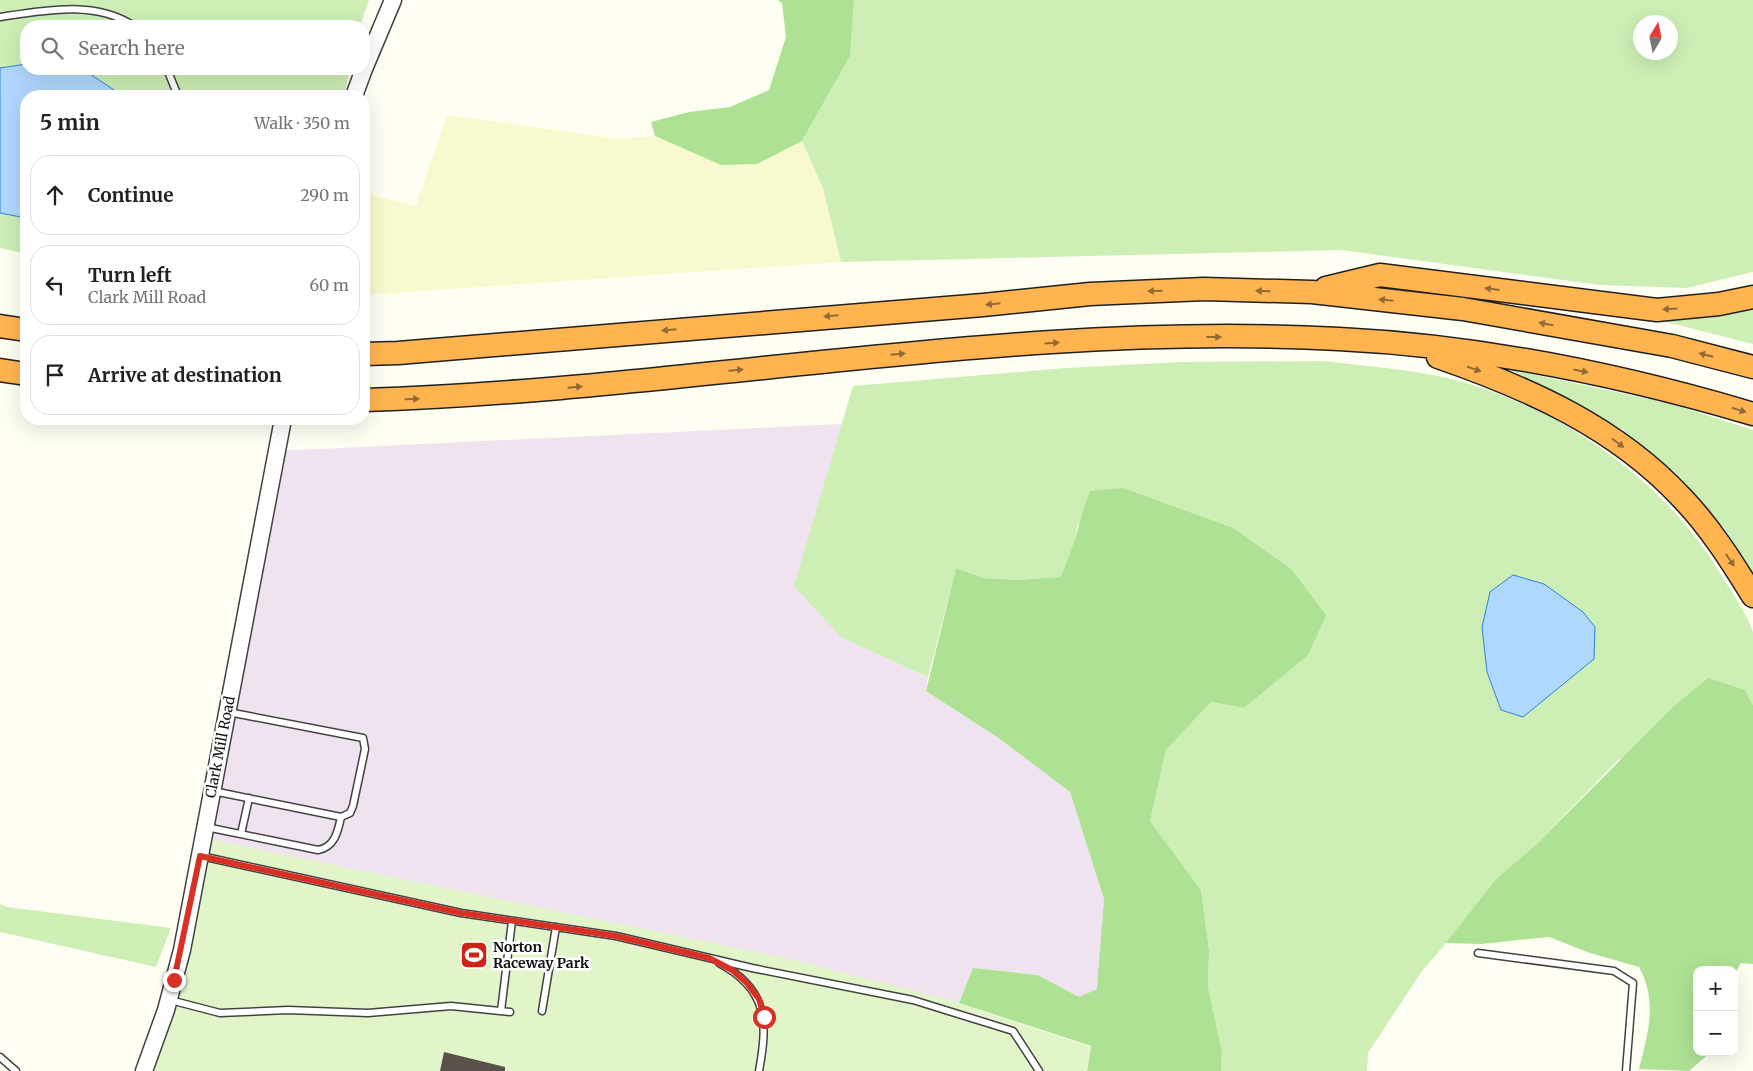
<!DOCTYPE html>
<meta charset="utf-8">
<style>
body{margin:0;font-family:Merriweather,serif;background:#f6f6f6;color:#202124}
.controls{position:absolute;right:15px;bottom:15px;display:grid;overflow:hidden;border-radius:10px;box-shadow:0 5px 20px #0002}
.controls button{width:45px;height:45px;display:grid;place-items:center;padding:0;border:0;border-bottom:1px solid #e0e0e0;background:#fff;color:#202124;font:25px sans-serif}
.compass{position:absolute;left:1633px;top:15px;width:45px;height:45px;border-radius:50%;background:#fff;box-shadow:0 5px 20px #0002;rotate:10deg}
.stop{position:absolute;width:15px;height:15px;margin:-11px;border:4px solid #d93025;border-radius:50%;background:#fff}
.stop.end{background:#d93025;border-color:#fff;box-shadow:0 1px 5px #0008}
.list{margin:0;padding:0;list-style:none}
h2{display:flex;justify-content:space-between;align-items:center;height:65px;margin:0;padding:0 20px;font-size:21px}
h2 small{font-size:16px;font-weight:400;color:#757577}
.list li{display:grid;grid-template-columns:32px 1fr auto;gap:15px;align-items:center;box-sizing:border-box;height:80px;margin:0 10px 10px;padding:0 10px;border:1px solid #e0e0e0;border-radius:20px}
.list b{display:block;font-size:19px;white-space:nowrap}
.list p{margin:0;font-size:16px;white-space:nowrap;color:#757577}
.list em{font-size:16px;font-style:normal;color:#757577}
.icon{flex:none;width:28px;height:28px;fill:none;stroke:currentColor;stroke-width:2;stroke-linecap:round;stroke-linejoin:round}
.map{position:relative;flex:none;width:1753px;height:1071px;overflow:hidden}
.search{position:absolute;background:#fff;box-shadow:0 5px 20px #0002;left:20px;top:20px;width:350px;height:55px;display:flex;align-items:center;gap:12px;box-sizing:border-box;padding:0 18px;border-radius:20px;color:#757577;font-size:19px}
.panel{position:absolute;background:#fff;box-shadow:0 5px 20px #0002;left:20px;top:90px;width:350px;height:335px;border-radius:20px}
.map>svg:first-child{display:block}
.industrial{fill:#efe3ef}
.farmland{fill:#f8f9ce}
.green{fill:#cdefb6;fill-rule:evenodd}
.forest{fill:#ade193}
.pitch{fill:#e1f5c9}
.water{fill:#b0d7fd;stroke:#2e83dc}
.building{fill:#59524a}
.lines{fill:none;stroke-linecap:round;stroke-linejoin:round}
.service-casing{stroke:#424242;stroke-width:9}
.tertiary-casing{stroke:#424242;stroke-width:19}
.motorway-casing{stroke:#202020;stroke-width:25}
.service{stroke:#fff;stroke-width:6}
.tertiary{stroke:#fff;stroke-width:16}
.motorway{stroke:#ffb450;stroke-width:22}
.oneway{fill:#936a33}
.route{stroke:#d93025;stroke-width:6}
.labels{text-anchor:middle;stroke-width:5;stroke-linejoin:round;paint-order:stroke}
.street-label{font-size:14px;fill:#0f0f0f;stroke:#fff}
.poi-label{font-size:14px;font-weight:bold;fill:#0f0f0f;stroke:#fff;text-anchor:start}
</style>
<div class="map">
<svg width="1753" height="1071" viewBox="0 0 1753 1071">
<rect width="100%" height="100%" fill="#fffef2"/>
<!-- industrial -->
<path class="industrial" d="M842 424 820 500 842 638 928 677 926 691 1000 739 1070 792 1104 899 1098 989 1079 997 1038 975 973 968 959 1003 203 838 277 451Z"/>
<!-- farmland -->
<path class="farmland" d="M447 115 620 139 655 136 721 165 757 164 802 141 823 188 841 262 364 295V193L416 206Z"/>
<!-- green -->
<path class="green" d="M0 0H369L360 26H26V69H350L344 96H26V254L0 248Z
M854 0H1753V272L1686 288 1600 285 1341 250 841 262 823 188 802 141 850 56ZM1640 22H1670V52H1640Z
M1753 301V344L1647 317Z
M1324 361C1364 366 1407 369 1447 378 1553 403 1662 477 1718 570 1727 585 1750 617 1753 633 1753 652 1753 684 1753 705L1745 690 1617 761 1538 843 1497 878 1467 919 1422 971 1368 1053 1367 1071H1221L1222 1052 1208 987 1209 950 1201 890 1150 821 1166 750 1211 702 1244 708 1078 523 1071 556 1060 577 1018 580 983 578 956 568 928 677 842 638 794 586 853 386 1066 368 1181 362Z
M1507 369 1672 404 1753 430V573L1727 532 1680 477 1623 430 1506 374Z
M0 904 7 907 171 928 156 967 0 932Z"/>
<!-- forest -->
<path class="forest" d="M778 0H854L850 56 802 141 757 164 721 165 655 136 651 122 689 112 730 107 769 90 786 37 782 3Z
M1123 488 1233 528 1292 570 1326 615 1308 655 1244 708 1211 702 1166 750 1150 821 1201 890 1209 950 1208 987 1222 1052 1221 1071H1087L1091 1046 959 1003 973 968 1038 975 1079 997 1097 989 1104 899 1070 792 1000 739 926 691 956 568 983 578 1018 580 1060 577C1074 550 1079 520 1090 491Z
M1708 678 1745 690 1753 705V964L1741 963 1734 975V970H1697V1052H1711L1689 1071 1639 1069C1648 1033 1658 1002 1639 967L1590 953 1549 937 1481 944 1446 943 1497 878 1538 843 1672 708Z"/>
<!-- pitch -->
<path class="pitch" d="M203 838 794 960 949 1000 1091 1047 1087 1071H144Z"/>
<!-- water -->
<path class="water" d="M26 64V69H64L90 74 123 96H26V218L0 213V68Z
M1513 575 1544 584 1583 612 1595 627 1594 659 1523 717 1501 710 1487 672 1482 627 1490 592Z"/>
<!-- building -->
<path class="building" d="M444 1052 505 1067V1071H440Z"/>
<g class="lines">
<!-- service casing -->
<g class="service-casing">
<path id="service" d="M0 17C45 10 96 0 134 26
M167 69 178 96
M213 791 341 817 350 813 353 806 365 749 363 738 228 712
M206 827 318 850C335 847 338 831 341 817
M241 834 249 798
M201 856 461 913 616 936 752 968 913 1000 1013 1031 1039 1071
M1478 953 1614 971 1633 983 1626 1071
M719 963C768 989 768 1022 759 1071
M170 1000 220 1013 288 1010 368 1013 451 1006 510 1012
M501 1011 512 921
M542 1011 556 927
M0 1057 16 1071"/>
</g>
<!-- tertiary casing -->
<g class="tertiary-casing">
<path id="tertiary" d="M364 69 393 0
M354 96 364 69
M144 1071 166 1010 182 950 283 419"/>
</g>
<!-- motorway casing -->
<g class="motorway-casing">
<path id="motorway" d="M1326 288 1380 275 1657 310 1719 304 1753 297
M0 326 26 330
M364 354 398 353 983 305 1090 294 1204 289 1312 292 1463 309 1672 346 1753 367
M1438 357C1528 388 1616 427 1682 498 1710 527 1732 562 1753 596
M0 370 26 374
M364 400C689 390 1012 321 1339 339 1479 346 1619 374 1753 414"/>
</g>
<!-- service -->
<use href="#service" class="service"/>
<!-- tertiary -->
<use href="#tertiary" class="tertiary"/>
<!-- motorway -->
<use href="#motorway" class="motorway"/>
</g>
<!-- one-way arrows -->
<defs><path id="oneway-solid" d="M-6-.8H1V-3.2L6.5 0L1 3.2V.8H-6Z" transform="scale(1.25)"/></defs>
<g class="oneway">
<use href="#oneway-solid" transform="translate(1492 289) rotate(-173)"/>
<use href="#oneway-solid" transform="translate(1155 291) rotate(178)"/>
<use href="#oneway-solid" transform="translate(1263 291) rotate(-179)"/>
<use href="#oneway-solid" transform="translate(1386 300) rotate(-174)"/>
<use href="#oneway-solid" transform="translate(993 304) rotate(174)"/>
<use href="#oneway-solid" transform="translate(1670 309) rotate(176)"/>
<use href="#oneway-solid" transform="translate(831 316) rotate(175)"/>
<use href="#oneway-solid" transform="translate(1546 324) rotate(-170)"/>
<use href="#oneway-solid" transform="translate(669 330) rotate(175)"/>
<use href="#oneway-solid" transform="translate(1214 337)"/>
<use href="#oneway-solid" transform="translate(1052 343) rotate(-4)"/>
<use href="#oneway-solid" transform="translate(898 354) rotate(-5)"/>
<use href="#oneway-solid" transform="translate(1706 355) rotate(-166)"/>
<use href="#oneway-solid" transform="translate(1474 369) rotate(19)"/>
<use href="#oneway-solid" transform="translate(736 370) rotate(-5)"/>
<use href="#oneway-solid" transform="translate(1581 371) rotate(11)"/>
<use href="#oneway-solid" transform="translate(575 387) rotate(-5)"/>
<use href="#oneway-solid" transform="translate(412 399) rotate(-2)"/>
<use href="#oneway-solid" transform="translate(1739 410) rotate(17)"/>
<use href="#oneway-solid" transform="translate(1618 443) rotate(37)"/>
<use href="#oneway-solid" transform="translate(1730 560) rotate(55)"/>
</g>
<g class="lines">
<!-- route -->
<path class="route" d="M174 980 200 856 461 913 616 936 709 958 732 970 746 982 759 999 764 1017"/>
</g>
<!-- icons -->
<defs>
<g id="stadium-square" transform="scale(1.4375)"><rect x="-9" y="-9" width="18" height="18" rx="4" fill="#d02317" stroke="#fff"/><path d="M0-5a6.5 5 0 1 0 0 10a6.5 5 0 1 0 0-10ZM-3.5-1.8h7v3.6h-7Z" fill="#fff"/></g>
</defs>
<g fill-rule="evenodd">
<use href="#stadium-square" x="474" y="955"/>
</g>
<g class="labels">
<!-- street labels -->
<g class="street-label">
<text transform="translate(220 747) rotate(-79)" y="5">Clark Mill Road</text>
</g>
<!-- poi labels -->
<g class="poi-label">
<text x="493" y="952">Norton<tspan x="493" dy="16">Raceway Park</tspan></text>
</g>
</g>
</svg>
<div class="controls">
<button>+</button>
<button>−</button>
</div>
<svg class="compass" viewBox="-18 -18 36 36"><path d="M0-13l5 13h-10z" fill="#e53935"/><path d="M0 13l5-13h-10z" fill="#757577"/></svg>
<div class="stop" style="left:764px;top:1017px"></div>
<div class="stop end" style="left:174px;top:980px"></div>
<div class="search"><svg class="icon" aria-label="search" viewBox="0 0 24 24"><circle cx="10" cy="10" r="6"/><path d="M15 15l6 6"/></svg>Search here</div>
<section class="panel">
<h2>5 min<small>Walk · 350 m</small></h2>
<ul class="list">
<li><svg class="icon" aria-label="ahead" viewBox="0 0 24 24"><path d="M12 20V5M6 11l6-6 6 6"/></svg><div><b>Continue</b></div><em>290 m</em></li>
<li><svg class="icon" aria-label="left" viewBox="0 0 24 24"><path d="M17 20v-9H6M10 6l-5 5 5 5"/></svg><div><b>Turn left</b><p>Clark Mill Road</p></div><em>60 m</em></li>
<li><svg class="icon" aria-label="arrive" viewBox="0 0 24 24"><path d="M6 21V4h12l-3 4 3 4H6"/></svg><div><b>Arrive at destination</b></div></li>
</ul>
</section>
</div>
